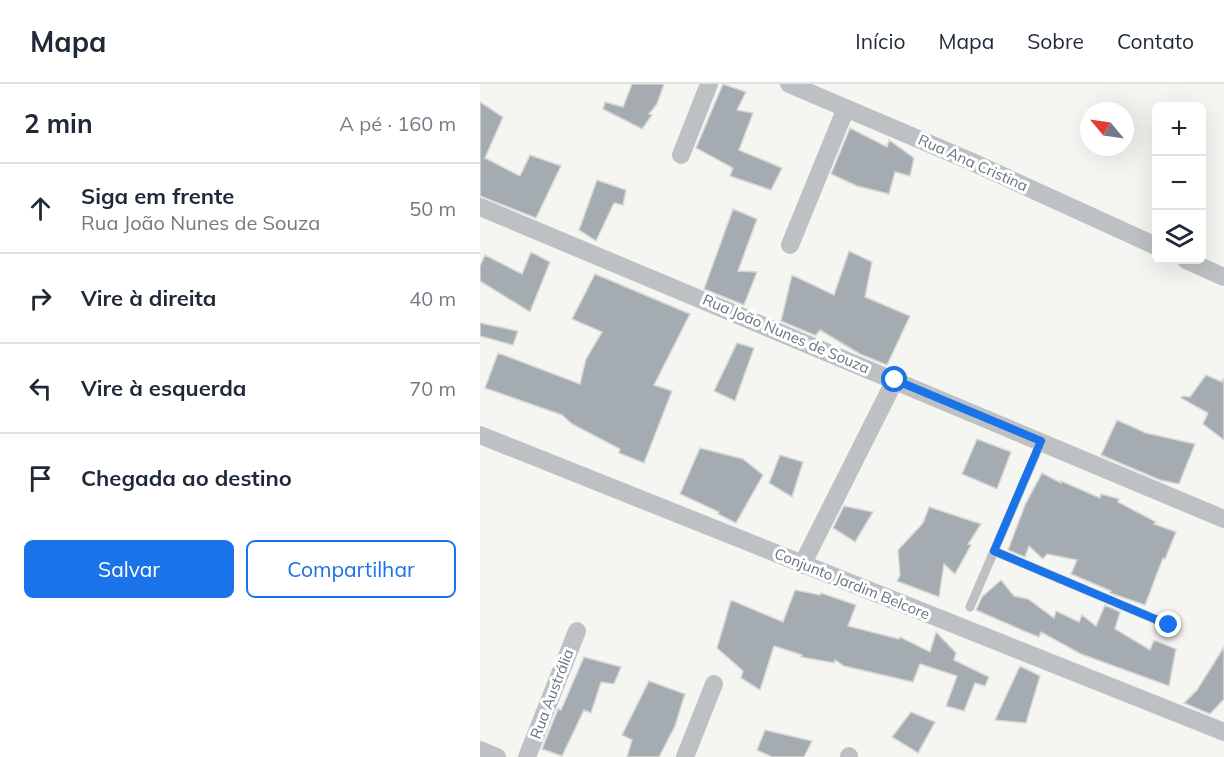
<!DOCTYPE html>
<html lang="pt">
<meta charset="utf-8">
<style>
body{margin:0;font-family:Mulish,sans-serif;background:#f2f2f3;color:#1f2937}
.controls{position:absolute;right:18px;top:18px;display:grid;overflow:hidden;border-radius:9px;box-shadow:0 6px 24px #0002}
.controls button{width:54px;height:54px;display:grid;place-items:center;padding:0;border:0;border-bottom:2px solid #e0e1e3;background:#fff;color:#1f2937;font:30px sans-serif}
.compass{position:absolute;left:600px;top:18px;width:54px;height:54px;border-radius:50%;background:#fff;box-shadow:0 6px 24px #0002;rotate:299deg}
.stop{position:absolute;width:18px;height:18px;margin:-14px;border:4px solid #1a73e8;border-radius:50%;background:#fff}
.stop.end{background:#1a73e8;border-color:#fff;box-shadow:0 2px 6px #0008}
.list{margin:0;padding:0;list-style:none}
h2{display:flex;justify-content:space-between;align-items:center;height:78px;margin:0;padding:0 24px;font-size:26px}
h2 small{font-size:20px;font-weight:400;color:#747a83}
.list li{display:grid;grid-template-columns:39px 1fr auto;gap:18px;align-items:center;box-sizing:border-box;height:90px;padding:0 24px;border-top:2px solid #e0e1e3}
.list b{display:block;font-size:22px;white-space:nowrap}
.list p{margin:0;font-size:20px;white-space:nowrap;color:#747a83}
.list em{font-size:20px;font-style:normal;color:#747a83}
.actions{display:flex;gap:12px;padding:18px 24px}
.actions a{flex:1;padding:14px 0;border:2px solid #1a73e8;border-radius:9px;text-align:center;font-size:21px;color:#1a73e8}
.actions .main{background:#1a73e8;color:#fff}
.icon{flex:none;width:33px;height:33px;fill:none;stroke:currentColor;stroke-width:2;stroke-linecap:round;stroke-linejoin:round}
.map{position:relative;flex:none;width:744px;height:673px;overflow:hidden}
header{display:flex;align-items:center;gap:36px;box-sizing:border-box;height:84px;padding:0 30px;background:#fff;border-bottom:2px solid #e0e1e3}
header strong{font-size:28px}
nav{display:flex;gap:33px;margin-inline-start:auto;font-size:21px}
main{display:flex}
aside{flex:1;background:#fff}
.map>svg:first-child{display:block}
.building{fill:#a5acb1;stroke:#d7d7d5;stroke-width:1.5}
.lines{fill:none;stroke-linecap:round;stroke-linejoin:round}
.lane{stroke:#bdc1c4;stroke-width:9}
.street{stroke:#bdc1c4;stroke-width:18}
.route{stroke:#1a73e8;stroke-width:8}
.labels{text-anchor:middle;stroke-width:6;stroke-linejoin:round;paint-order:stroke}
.street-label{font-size:15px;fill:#677780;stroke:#fff}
</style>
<header>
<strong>Mapa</strong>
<nav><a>Início</a><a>Mapa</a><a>Sobre</a><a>Contato</a></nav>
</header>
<main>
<aside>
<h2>2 min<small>A pé · 160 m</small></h2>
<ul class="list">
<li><svg class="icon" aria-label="ahead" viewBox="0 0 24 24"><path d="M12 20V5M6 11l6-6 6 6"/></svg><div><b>Siga em frente</b><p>Rua João Nunes de Souza</p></div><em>50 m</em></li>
<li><svg class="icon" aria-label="right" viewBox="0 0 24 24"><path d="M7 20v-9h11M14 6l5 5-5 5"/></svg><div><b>Vire à direita</b></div><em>40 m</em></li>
<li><svg class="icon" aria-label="left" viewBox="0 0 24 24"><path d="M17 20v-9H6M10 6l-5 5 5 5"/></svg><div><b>Vire à esquerda</b></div><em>70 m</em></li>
<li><svg class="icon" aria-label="arrive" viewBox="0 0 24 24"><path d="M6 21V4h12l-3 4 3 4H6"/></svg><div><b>Chegada ao destino</b></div></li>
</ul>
<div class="actions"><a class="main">Salvar</a><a>Compartilhar</a></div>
</aside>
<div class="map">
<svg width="744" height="673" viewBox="0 0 744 673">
<rect width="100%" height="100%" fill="#f5f5f2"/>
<!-- building -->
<path class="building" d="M152 0H184L177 20 169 30 172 31 162 45 123 25 125 18 143 23Z
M243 0 266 8 257 26 273 29 259 66 302 84 291 106 250 92 253 84 216 64Z
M0 18 23 33 5 74 40 92 50 71 81 82 56 134 0 112Z
M370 44 407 63 409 56 434 74 430 92 415 88 409 110 377 102 351 90Z
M117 96 146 106 143 121 134 119 116 157 99 146Z
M253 125 277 135 258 187 277 188 264 221 224 205Z
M369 167 392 178 385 213 430 232 407 281 380 270 340 246 336 251H334L301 237 312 191 354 211Z
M51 168 70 178 50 228 0 197V182L5 171 42 190Z
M115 190 210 230 174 301 192 307 164 379 139 369 140 365 92 340 82 331 5 304 18 269 100 300 106 275 122 248 92 235Z
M0 239 38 247 33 261 0 252Z
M257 259 274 264 255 317 234 307Z
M726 291 742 298 744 294V356L723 340 728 329 701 314 702 312 710 313Z
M637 336 666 349 715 360 699 400 680 396 621 371Z
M497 355 531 368 517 405 482 390Z
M220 364 263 375 283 391 256 439 238 430 239 428 200 410Z
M300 371 323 378 312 413 289 399Z
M562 389 581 399V397L620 414 621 410 639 415 638 418 676 438 674 440 696 448 685 475 683 474 665 521 630 509 631 507 591 490 597 476 567 470 563 475 549 462 545 473 528 466 545 421Z
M364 422 393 428 375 458 353 444Z
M449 423 501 440 488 460 491 461 475 490 464 480 459 513 417 497 420 491 418 466 443 439Z
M521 496 534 512 548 515 574 534 576 527 599 538 602 531 616 542 625 521 640 528 635 545 670 566 674 556 696 565 689 602 601 570 561 548 559 553 544 547 496 526 502 513Z
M315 506 340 511 341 509 376 521 368 542 419 555 420 553 450 568 456 548 476 569 474 576 509 593 505 602 495 599 484 627 466 622 477 592 440 580 433 598 364 582 355 576 354 579 321 573 322 571 294 562 280 606 261 594 263 587 237 564 251 516 303 538Z
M744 563V615L730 630 704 619 717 606Z
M104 573 141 583 134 600 121 598 111 629 104 626 82 672 62 665 78 625 81 626Z
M540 582 560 592 546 639 515 636Z
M169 597 205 610 195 642 179 673H147L152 656 142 651Z
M431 628 455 638 438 669 412 653Z
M285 646 332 657 324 673H292L277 666Z"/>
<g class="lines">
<!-- lane -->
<path class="lane" d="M514 467 689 541
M490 523 561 358"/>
<!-- street -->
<path class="street" d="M309 0 490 77 676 162
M201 71 229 0
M0 123 744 435
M310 161 366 24
M706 176 744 193
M0 351 744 648
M322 481 415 296
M0 666 17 673
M47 673 97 547
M205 673 234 600
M369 673V672"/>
</g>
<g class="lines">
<!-- route -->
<path class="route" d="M415 296 561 357 514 467 689 541"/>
</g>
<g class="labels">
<!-- street labels -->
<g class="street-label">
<text transform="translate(493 79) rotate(24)" y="5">Rua Ana Cristina</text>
<text transform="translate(306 250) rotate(23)" y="5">Rua João Nunes de Souza</text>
<text transform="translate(372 500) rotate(22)" y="5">Conjunto Jardim Belcore</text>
<text transform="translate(72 610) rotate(-69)" y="5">Rua Austrália</text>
</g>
</g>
</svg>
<div class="controls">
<button>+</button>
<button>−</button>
<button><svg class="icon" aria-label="layers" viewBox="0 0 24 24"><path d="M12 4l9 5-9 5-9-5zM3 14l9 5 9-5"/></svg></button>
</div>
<svg class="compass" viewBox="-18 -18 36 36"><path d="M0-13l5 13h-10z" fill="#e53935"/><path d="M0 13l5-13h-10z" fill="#747a83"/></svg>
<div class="stop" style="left:415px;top:296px"></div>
<div class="stop end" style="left:689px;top:541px"></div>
</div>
</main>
